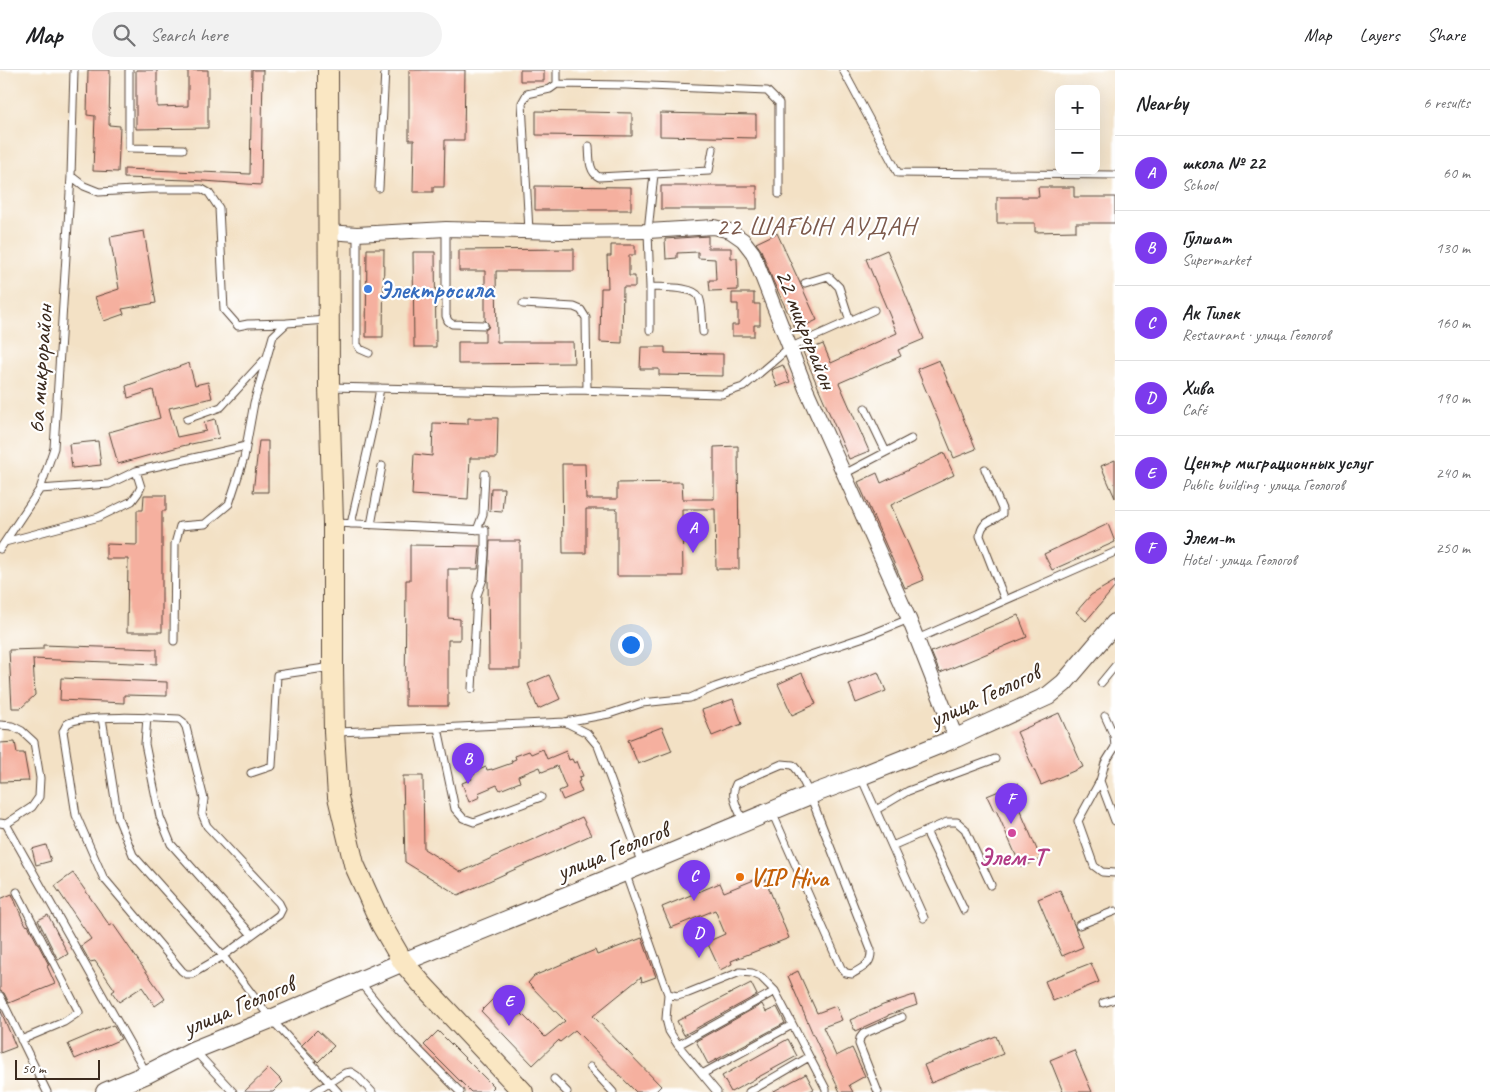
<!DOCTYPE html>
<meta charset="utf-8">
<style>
body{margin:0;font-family:Caveat,sans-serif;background:#f2f2f2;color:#202124}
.controls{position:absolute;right:15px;top:15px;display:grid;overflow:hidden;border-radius:10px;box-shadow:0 5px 20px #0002}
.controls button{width:45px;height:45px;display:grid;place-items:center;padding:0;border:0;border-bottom:1px solid #e0e0e0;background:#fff;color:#202124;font:25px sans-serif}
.scale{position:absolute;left:15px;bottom:12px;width:85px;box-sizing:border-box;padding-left:5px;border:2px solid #3b2a1e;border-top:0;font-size:14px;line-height:18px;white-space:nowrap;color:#3b2a1e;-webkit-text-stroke:4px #fff;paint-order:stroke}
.you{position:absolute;left:630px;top:574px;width:18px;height:18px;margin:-12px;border:4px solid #fff;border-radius:50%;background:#1a73e8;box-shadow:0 0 0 8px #1a73e833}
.badge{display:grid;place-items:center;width:32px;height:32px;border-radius:50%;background:#7c3aed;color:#fff;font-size:16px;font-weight:700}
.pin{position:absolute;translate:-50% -41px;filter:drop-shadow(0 1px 2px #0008)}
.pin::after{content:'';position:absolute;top:26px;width:18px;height:15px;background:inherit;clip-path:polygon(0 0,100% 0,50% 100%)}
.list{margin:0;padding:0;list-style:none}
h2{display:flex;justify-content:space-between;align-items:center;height:65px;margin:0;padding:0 20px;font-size:21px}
h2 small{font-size:16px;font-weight:400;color:#757577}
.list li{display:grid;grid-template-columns:32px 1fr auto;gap:15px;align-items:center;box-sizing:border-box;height:75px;padding:0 20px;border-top:1px solid #e0e0e0}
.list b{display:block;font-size:19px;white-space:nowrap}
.list p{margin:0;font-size:16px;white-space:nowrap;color:#757577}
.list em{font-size:16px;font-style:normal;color:#757577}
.icon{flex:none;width:28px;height:28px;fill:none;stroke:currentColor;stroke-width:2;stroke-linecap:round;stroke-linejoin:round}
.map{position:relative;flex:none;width:1115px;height:1022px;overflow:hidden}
header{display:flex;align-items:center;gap:30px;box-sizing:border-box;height:70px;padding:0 25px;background:#fff;border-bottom:1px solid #e0e0e0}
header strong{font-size:24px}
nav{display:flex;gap:28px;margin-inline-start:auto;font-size:18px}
.search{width:350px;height:45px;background:#f2f2f2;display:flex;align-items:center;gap:12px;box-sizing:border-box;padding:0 18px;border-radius:28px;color:#757577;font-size:19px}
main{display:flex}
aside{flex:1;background:#fff}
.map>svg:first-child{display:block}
.building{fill:#f5b09f}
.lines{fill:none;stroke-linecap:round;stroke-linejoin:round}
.service-casing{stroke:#574537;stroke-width:9}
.minor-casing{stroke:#574537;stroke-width:16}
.tertiary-casing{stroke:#574537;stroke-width:20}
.secondary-casing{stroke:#574537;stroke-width:22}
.service{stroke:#fff;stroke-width:7}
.minor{stroke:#fff;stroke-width:14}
.tertiary{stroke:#fff;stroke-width:18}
.secondary{stroke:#fae7c3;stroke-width:20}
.shop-dot{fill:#3f7fe0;stroke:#fff;stroke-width:2}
.hotel-dot{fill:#d1479c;stroke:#fff;stroke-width:2}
.food-dot{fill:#e8710a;stroke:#fff;stroke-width:2}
.labels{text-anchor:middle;stroke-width:4.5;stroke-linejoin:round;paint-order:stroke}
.shop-label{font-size:25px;font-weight:bold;fill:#366cbe;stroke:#fff;text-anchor:start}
.street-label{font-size:25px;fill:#3b2a1e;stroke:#fff}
.hotel-label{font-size:25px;font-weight:bold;fill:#b23c85;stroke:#fff}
.food-label{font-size:25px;font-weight:bold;fill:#c56008;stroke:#fff;text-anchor:start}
.neighbourhood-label{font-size:26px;letter-spacing:1px;fill:#7c594b;stroke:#fff}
</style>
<header>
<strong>Map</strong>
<div class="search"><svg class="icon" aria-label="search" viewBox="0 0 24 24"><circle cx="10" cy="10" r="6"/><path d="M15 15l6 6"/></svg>Search here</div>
<nav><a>Map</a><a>Layers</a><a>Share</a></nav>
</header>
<main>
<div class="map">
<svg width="1115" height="1022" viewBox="0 0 1115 1022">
<rect width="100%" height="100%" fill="#fff"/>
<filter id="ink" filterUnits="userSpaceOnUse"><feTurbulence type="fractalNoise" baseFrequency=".02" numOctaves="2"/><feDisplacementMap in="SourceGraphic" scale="10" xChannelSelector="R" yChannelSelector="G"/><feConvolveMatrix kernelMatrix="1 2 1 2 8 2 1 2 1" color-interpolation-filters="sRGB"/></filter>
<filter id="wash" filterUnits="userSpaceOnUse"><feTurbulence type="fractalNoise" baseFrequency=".0096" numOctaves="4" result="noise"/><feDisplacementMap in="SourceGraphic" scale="20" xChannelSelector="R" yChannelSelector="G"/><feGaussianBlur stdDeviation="1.12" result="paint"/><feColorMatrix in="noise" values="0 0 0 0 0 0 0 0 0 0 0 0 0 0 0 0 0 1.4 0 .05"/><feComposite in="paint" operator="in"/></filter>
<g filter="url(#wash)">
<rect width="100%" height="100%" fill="#f3e1c5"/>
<g id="blocks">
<!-- building -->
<path class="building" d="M88 0H110L109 55 120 56 118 102 93 101 95 46 87 45Z
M136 0H157V37L188 36V0H208V58L136 59Z
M252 0H263L261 115 189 110 124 108V99L250 104Z
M409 0H465L464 70H445L444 117H433V122H413L414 70H409Z
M520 0H544V11H520Z
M536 41 632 43V66L536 65Z
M660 43 756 45V68L660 66Z
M535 116 631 117V140H535Z
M661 116H757V139H661Z
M1038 117H1074V127H1115V153H1076V161L1035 162V153H997V127H1039Z
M144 161 156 233 122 239 124 244 104 251 95 227 119 219 110 167Z
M777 163 817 250 796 260 773 211 761 180 756 173Z
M708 166V178H731V188H737L738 220 710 221 709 210H716L715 189 698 188V182L677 183V188L666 189 665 169Z
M611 175H635V185H629V206H635V217H623L622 273 600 272 601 218H608L607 186H611Z
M367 179H384L383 267H366Z
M574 179V201H496L497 272H573L574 293 458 294V272H485V260L488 258 489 255 485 250V201H459V180Z
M887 180 924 269 898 280 901 286 839 313 869 381 849 389 803 282 823 274 831 293 897 263 866 189Z
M413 182H435L436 277H414Z
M732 223H754V234H760V255H754V266H732V255H738V234H732Z
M641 277H665V283L723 284V306L659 305V299H640Z
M939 290 976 379 954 388 917 299Z
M189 293 195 315 208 312 212 328 169 338 177 367 206 361 204 352 215 349 219 368 182 376 118 394 109 362 160 348 153 320 128 328 126 316Z
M783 295 790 312 777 317 771 300Z
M468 348H498L497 388H470L468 429 412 425 414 384 432 386 433 353 468 354Z
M98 371 101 395 72 398 69 374Z
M259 371H268V422H253Z
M738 376 739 499H716L715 439H682L683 506H617V439H586V483H563L562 394H585L586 429H617V413L682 412 683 429H714V377Z
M944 383 954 405 891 435 924 510 905 518 858 412 877 403 881 413Z
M1115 390V428L1101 396Z
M491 418H504L502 442 490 441Z
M144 425H166V441H162V562H127L128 489H106V474L137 475V440H143Z
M1108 454 1115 472 1052 500 1044 484Z
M490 471H520V599H489L488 507Z
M410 475 480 476 478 499H448V548L460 549V570H448V636H405L406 510H410Z
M1115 511V517L1086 551 1076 542 1091 525Z
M1018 545 1027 567 940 603 931 582Z
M43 575 157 579V594L33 589 35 625 21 638H12L9 580 43 579Z
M878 602 886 621 856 633 849 614Z
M802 603 816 634 792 645 778 614Z
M549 605 560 629 538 639 528 614Z
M61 608 167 612V626L124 625V633L60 630Z
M733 629 742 654 712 666 702 640Z
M1059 643 1083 697 1041 715 1017 662Z
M662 657 672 681 638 694 628 670Z
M15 672 17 683H24L29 711 0 712V673Z
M543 679 547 689 566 681 569 690 572 689 574 693 577 691 583 706 579 707 580 711 578 712 582 722 563 730 559 721 566 718 557 696 542 702 540 697 518 706 520 712 500 720 497 715 478 723 480 727 469 732 462 713 472 709 470 706 475 704 474 702 486 697 487 700 492 699V700L512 693 511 691 516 689 515 686 529 681 531 684Z
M403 706H423L424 779 461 802 582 747 591 765 458 825 405 792Z
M1018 713 1024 728 1016 731 1041 789 1021 797 996 740 994 741 987 726Z
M46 775 51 791 36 795 32 779Z
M73 803 110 856 113 854 165 929 155 936 142 917 119 932 112 922 115 920 95 891 90 892 89 890 81 876 91 869 55 816Z
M764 806 789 868 731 891 732 894 720 900 707 872 725 864 715 840 671 858 662 837 720 813 724 822Z
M1060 820 1083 877 1062 886 1038 829Z
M12 824 23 850 27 856 28 855 49 895 47 896 55 914 9 933 4 923 0 921V829Z
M48 845 68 884 58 890 38 850Z
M642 868 656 907 642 912 641 907 593 946 661 1016 655 1022H636L575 960 560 972 559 970 533 995 481 941 500 922 545 967 565 951 528 913 534 906 595 880 597 885Z
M1091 893 1099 912 1053 931 1045 911Z
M798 901 817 943 836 936 842 950 823 957 836 986 852 978 865 1006 849 1015 853 1022H840L812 962 788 906Z
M751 913 757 925 684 965 677 951Z
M914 925 917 935 888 945V946L855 961 850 950 883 935Z
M762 934 766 942 777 937 785 953 708 994 696 971Z
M0 939 16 977 0 983Z
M113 955 121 969 75 989 68 974Z
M317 960 334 976 318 992 302 975Z
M438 961 494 1017 489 1022H471L424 975Z
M996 966 1003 984 931 1013 924 995Z
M788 969 797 986 731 1022 722 1006Z
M1074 980 1092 1022H1063L1050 990Z
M269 998 283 1012 273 1022H244Z
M806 1004 814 1019 808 1022H772Z"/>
</g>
</g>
<g filter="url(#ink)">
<use href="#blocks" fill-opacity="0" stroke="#574537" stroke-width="1"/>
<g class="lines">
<!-- service casing -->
<g class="service-casing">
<path id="service" d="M129 0V78L183 79
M843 0 898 103 1115 105
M557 14 626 15 767 21 779 33V124
M589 76C590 87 588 101 599 107L654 104 648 161 650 217C662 218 694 216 699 227 703 236 702 251 703 262
M654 104 709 101 713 79
M71 106 84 116 99 122 150 119H202L209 123 219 138 224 240 238 256 248 254 287 253
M379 118 385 0
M446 159V246L448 251 452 254 484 255
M529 161 522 33 527 24 550 19 557 14V0
M357 164V274L360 279 369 283
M805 213 828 206 839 217 850 251
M650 217V260
M523 234 574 237 581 240 586 248 587 320
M329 317 513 321 575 320 722 324 743 317 789 278 874 240
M865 338 886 382
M187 349 221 337 265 289
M985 399 1002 439V444C991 453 982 450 980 466L1005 530
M844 404 911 369
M40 419 109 414 136 401 246 376
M336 453 485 460V484L483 509 477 525 472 619
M351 454 375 347 380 318
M371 455 382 396
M477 460 483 444 485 404
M5 472 99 447 132 431 138 423 141 417 136 401
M0 479 40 419 54 378 71 106 74 0
M917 569 1115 482
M174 571 175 474 180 456 205 454 229 434 244 388 254 333 273 266 287 253 326 250
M1101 613 1115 596
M1105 646 1114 666 1115 677 1105 693 1100 711 1078 751 1094 796 1102 802 1115 803
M147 647 145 674 160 747 171 774 251 864
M102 648 118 748 133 785 223 886 279 845 282 839 279 833 207 756 202 744 204 729 186 657 183 652 179 649C162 648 78 644 67 654 66 655 64 660 63 661L76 745 103 807 182 901 186 904H192L223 886 271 949 338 1022
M565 652 587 663 598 676 642 794
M0 655 12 656 22 661 34 672 40 708 39 727 32 737 6 754 0 753
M438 658 565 652 609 644 642 633 690 628 715 617 867 566 909 549
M337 662 438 658 455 739 463 748 474 752 541 727
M251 703 272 696 277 605 332 597
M861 707 924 848
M1100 711 1115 751
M876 740 908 721 995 689
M744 753C739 740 729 726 736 714L782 694 793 695 798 701 810 725 871 880C872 895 863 897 852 904L846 903 841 898 772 742
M6 754 147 1004
M926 761 964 840
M892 776 947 752H957L965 759 991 815
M625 802 668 924 666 949 669 961 678 975 717 1022
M17 822 79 942 64 952 21 970
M1079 855 1115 841
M359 911 399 960 460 1022
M668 924 677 926 688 923 740 902 752 903 761 907 775 921 826 1019V1022
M0 926 47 1022
M1103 933 1115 929
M678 975 775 921
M194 980 233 1022
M590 997 613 1022
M702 1004 792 955
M554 1009 567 1022
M315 1022 345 1003 351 1002 357 1006 372 1022
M749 1022 809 987
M878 1022 859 974 860 968 863 964 902 947"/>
</g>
<!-- minor casing -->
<g class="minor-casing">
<path id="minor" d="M328 162 357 164 446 159 560 162 648 161 714 157 730 161 743 170 753 183 806 319 909 549 956 668"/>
</g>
<!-- tertiary casing -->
<g class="tertiary-casing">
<path id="tertiary" d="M105 1022 147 1004 194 980 271 949 403 892 625 802 810 725 861 706 956 668 1048 626 1064 613 1115 553"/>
</g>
<!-- secondary casing -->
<g class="secondary-casing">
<path id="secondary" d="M328 0 329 317 333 453V597L334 662 338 727 354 794 381 854 403 892 421 913 523 1022"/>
</g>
<!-- service -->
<use href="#service" class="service"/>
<!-- minor -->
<use href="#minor" class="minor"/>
<!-- tertiary -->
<use href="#tertiary" class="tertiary"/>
<!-- secondary -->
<use href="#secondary" class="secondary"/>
</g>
</g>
<!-- markers -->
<circle class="shop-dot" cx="368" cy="219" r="5"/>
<circle class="hotel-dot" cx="1012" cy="763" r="5"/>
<circle class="food-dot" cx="740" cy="807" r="5"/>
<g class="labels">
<!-- shop labels -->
<g class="shop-label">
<text x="378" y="228">Электросила</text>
</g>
<!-- street labels -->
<g class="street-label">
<text transform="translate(807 259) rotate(68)" y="9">22 микрорайон</text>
<text transform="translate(39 299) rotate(-86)" y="9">6а микрорайон</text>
<text transform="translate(984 625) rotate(-25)" y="9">улица Геологов</text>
<text transform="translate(612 780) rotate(-22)" y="9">улица Геологов</text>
<text transform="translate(238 935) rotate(-23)" y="9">улица Геологов</text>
</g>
<!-- hotel labels -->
<g class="hotel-label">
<text x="1012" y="795">Элем-Т</text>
</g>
<!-- food labels -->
<g class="food-label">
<text x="750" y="816">VIP Hiva</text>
</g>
<!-- neighbourhood labels -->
<g class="neighbourhood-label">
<text x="816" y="165">22 ШАҒЫН АУДАН</text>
</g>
</g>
</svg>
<div class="controls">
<button>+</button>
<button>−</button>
</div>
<div class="scale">50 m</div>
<div class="you"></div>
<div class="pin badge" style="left:693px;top:483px">A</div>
<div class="pin badge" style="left:468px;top:714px">B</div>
<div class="pin badge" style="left:694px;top:831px">C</div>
<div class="pin badge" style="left:699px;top:888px">D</div>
<div class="pin badge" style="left:509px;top:956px">E</div>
<div class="pin badge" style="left:1011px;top:754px">F</div>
</div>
<aside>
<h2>Nearby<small>6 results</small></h2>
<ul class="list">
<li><span class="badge">A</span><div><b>школа № 22</b><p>School</p></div><em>60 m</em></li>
<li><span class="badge">B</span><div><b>Гулшат</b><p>Supermarket</p></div><em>130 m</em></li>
<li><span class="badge">C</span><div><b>Ак Тилек</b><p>Restaurant · улица Геологов</p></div><em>160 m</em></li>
<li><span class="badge">D</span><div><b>Хива</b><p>Café</p></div><em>190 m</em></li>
<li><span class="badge">E</span><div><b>Центр миграционных услуг</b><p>Public building · улица Геологов</p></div><em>240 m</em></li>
<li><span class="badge">F</span><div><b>Элем-т</b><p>Hotel · улица Геологов</p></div><em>250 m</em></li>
</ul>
</aside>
</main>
